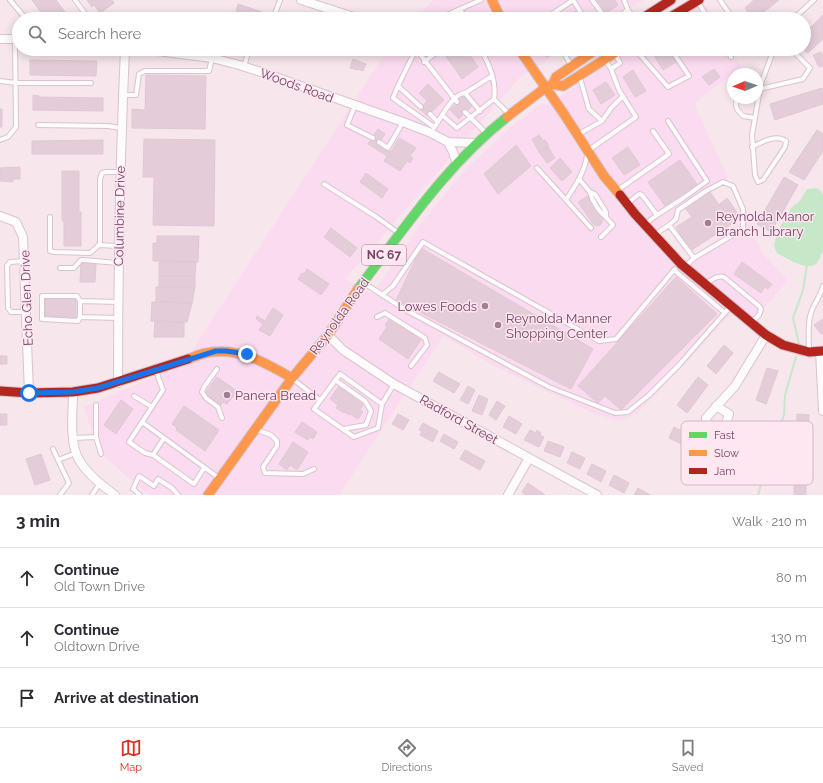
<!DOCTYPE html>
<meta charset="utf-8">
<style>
body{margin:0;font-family:Raleway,sans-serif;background:#f2f2f3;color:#2b2b33}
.compass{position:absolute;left:727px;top:68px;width:36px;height:36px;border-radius:50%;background:#fff;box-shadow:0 2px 10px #0003;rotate:268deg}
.stop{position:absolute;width:12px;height:12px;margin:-9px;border:3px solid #1a73e8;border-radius:50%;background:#fff}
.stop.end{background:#1a73e8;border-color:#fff;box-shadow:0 1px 4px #0008}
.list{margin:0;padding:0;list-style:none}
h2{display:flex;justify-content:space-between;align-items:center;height:52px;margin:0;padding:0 16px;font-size:17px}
h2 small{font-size:13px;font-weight:400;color:#7c7c81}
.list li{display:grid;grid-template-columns:26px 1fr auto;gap:12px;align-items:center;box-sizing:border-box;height:60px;padding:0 16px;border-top:1px solid #e1e1e2}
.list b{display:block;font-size:15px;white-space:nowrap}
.list p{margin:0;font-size:13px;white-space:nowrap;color:#7c7c81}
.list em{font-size:13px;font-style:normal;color:#7c7c81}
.icon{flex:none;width:22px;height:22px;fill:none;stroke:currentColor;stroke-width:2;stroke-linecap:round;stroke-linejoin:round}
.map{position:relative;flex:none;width:823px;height:495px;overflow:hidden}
.search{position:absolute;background:#fff;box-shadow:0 2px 10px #0003;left:12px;right:12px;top:12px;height:44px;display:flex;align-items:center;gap:10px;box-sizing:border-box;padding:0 14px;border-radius:22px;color:#7c7c81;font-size:15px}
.sheet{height:232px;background:#fff}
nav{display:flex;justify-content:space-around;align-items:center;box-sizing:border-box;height:56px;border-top:1px solid #e1e1e2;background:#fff;font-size:11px;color:#7c7c81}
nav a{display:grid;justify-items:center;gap:2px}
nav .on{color:#d93025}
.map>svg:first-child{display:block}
.commercial{fill:#fbdbef}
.water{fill:#c7e8c8}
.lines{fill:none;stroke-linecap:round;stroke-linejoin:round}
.stream{stroke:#c7e8c8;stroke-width:2}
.building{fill:#e4cdd9;stroke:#e0c8d5}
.lane-casing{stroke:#d8c4cf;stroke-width:6}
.street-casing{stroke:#d8c4cf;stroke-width:10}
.fast-casing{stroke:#d7c3cd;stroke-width:11}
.slow-casing{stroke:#d7c3cd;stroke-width:11}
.jam-casing{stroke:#d7c3cd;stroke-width:11}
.lane{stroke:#fefbfc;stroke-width:4}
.street{stroke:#fefbfc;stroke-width:8}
.fast{stroke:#63d668;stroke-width:9}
.slow{stroke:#ff974d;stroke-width:9}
.jam{stroke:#b3261e;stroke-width:9}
.route{stroke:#1a73e8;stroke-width:5}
.poi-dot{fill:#a37d94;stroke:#ffe7f1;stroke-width:1.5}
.labels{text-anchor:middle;stroke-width:3;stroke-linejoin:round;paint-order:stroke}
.shield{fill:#ffe7f1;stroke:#9f768f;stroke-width:1}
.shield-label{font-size:12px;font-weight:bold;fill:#764565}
.street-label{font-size:13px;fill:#764565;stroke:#ffe7f1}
.poi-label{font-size:13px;fill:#764565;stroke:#ffe7f1;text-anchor:start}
.key{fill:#ffe7f1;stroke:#d6b6c7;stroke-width:1}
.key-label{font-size:11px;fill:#764565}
</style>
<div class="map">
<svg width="823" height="495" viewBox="0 0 823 495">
<rect width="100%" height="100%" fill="#f7e6ec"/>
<!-- commercial -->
<path class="commercial" d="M433 0H643L613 19H414Z
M703 1 714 19H677Z
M388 49H565L520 77 345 279 372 294 424 219 467 168 513 125 541 104H547L552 106 592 169 615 200 682 271 732 313 656 395 637 413 621 421 595 414 548 392 495 366 443 336 339 495H149L100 453 84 407 183 365Z
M631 49H731L742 67 694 103 728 178 652 232 555 100Z
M746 219 762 253 788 280 751 323 681 264Z"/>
<!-- water -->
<path class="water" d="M816 188 821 191 823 195V250C821 254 820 261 816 264 806 271 786 258 777 253L774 246 777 233 791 208 799 202 807 189Z"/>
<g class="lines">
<!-- stream -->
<path class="stream" d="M799 344 793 318 803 290 807 265
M758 495 766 465 784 415 785 395 796 357"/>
</g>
<!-- building -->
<path class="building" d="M32 0H56L68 16 65 19H46Z
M87 0H112L114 3 100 13 94 5 92 7Z
M597 0H615L618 5 606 13Z
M754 0H779L755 19H753L745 8Z
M238 4 262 12 260 19H242L243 15 236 13Z
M575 11 580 19H566L565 18Z
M202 14 219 16 218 19H201Z
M823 15V39L808 53 803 49 804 34Z
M441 49H451L453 51 456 49H466L478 67 462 79Z
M542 49H559L547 57Z
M656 49H668L676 62 663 70 652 52Z
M821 52 823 56V66L819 67 813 55Z
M353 59 366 64 363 71 358 69 357 70 350 68Z
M30 60 97 61 96 76 30 75Z
M714 69 720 77 709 85 702 77Z
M633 70 646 91 635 97 623 77Z
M146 75 206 76 205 129 132 128V109L145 110Z
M606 82 615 95 601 104 593 90Z
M428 84 444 100 427 116 420 109 427 101 419 93Z
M822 88 823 104 775 120 770 104Z
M33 95 39 96 38 97 103 98V111L33 110Z
M463 96 473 105 459 119 450 110Z
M0 109H2V127H0Z
M378 129 385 134 378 144 391 152 399 138 416 148 410 156 413 158 410 163 407 161 400 171 384 161 387 156 368 144Z
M817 130 823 134V151L804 180 789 172Z
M539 135 543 141 545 140 549 146 539 152 532 139Z
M144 139 215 140 214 226 153 225 154 177H143Z
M103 140V154H32V141Z
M516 145 531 166 498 194 484 174Z
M548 147 555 158 547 163 539 152Z
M628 147 640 165 624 175 612 158Z
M560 158 572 172 562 181 550 168Z
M680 160 697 184 665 206 648 182Z
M20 167V179H13V182L0 181V168Z
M62 171H79V212H81V246H64V221H62Z
M366 173 388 189 382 198 360 182Z
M784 177 798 185 771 232 757 224Z
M710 192 719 205 727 198 741 218 690 251 676 227 692 217 685 208Z
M588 196 603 218 602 223 599 226 594 225 578 202Z
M331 228 357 248 350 257 324 237Z
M157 236H199L198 262 153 261V243H157Z
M421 248 593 349 571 389 396 300Z
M159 261 196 262 195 276H159Z
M742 262 772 284 768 289 765 287 761 293 734 274Z
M81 263 96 264 95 282H80Z
M307 269 329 284 321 295 298 279 302 273 304 274Z
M159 276H195V287H159Z
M676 277 717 314 621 410 605 396 598 403 578 386Z
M156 287H195L192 303 156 302Z
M45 299H76V320L65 319V317L45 316Z
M152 302 192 303 187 322 151 321Z
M273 308 283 315 270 336 259 330 263 324 256 319 257 316 265 321Z
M390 318 421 340 408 359 379 339 387 327 385 325Z
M823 319V333L821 334 814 325Z
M155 321 184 322V337H154Z
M724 345 733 353 716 374 707 366Z
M0 356H7V364H0Z
M767 368 778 371 766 404 756 400Z
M439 372 460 384 454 393 433 381Z
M217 377 237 391 227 404 223 402 220 406 210 399 211 398 205 393Z
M698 377 708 385 687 413 677 405Z
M339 386 363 405 360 410 363 412 358 419 350 414 349 415 345 412 344 413 336 408 338 405 330 399Z
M468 386 475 390 468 404 460 400Z
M479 395 488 399 482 415 472 411Z
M121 400 133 409 116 434 104 425Z
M497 401 505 406 496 420 489 415Z
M184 406 219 430 205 451 176 430 177 428 172 424Z
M0 414H7V425H0Z
M398 414 409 420 403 430 392 424Z
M797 414 809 415 808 448H796Z
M509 416 522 424 516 434 503 427Z
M302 422 317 432 313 439 310 437 308 440 295 432Z
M423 423 438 431 433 442 420 435 422 431 419 430Z
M674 427 735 456 730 467 669 438Z
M530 430 536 433 537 430 541 433 540 435 544 437 539 447 524 440Z
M444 434 458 442 454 449 440 441Z
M548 441 564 447 560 457 544 451Z
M293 442 308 452 297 470 290 465 287 470 279 464Z
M465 450 485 461 480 470 460 459Z
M572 452 585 458 580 469 567 463Z
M41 454 50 480 35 485 26 459Z
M794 461H806V495H794Z
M592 464 606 471 601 482 587 474Z
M614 475 629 483 624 493 609 485Z
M528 483 545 495H526L522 492Z
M638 488 650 495H634Z"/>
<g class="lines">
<!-- lane casing -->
<g class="lane-casing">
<path id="lane" d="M10 0 26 19
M75 0 84 12
M592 0 606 19
M720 0 733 19
M698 2 708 19
M628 10 635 19
M273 19 280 0
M438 19 460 9
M466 19 460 9 481 0
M545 19 573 0 585 19
M615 19 628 10 624 0
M793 19 814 0
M416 49 398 86 393 98 434 127
M416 49 457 102
M481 49C489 65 497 81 494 99
M565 49 562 50 571 65
M635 49 668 87 689 76 671 49
M727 49 731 57
M419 53 423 49
M424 62 441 49
M244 67 249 49
M611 69 620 63 616 55
M580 78 589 109 602 121
M0 81 16 83H91
M398 86 421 107
M759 89 774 49
M123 95H136L139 74 145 71H209L212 58
M740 98 737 100C734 107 738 111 743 116L755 118
M355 106 347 125 373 138
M480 111 465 93 492 76
M465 112 485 132
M430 114 438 122
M442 115 457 128 494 99 509 114
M38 125 108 126 121 128
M434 128C441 118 453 93 465 93
M579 134 602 121 611 108 623 96
M0 140 8 137 16 127 15 39
M379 142 388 148 403 122
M752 147C762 142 776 134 786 141L785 147 763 180 758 182 755 175 752 135 760 89 803 79 810 68 794 52 789 49
M589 150 636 117 619 90 611 69 606 61
M587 155C585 172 575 186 566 200L591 228
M537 168 566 200
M579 179 590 192 595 194 606 212V217L613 225 601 237
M324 184 375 216 400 234
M618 190 669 154 653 131
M590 192C592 201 599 212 606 217
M628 203 639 194 642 195 657 215 645 224
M657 215 682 199 707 181 668 121
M50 217V251L54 252 90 253 97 247 100 243V179L102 173 106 172H120
M669 225 676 219 678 210 706 191 723 182 733 186 743 209V229L694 258 686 266
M656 234 669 225 694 258
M99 245 118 246
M24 261 10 262 7 266 8 308 11 312H26
M60 268H74L81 260H83L118 263
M675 269 674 270 725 313
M364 283 404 309 549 387 615 413 628 412 649 395 679 365 730 307
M705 284C712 280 717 275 724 277L759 306 761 309 759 315 752 322
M382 295 393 286 423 242 599 341 616 339 674 270
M118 302 80 301V317L118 318
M80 317 78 321 42 319V296H77L80 301
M377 317 385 313 425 338 427 345 411 366
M809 351C809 339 807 325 811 313 814 303 821 296 823 286
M217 369 204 387 202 392 206 398 218 407 222 418
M156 371 163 390 129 442 145 453 153 455 194 484 204 468
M340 374 382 404 378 428 354 437 314 409Z
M294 380 320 400
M335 380 365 401 371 411 366 425 343 429
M134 396 152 407
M382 404 394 384
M142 422 164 438
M257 430 271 435 277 441V446L263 467 265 473 303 474 314 469
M96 437 101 454
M73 438 96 437V405
M53 449 58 460
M153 455 164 438 219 478
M60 495 69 483 58 460 76 453
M92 495 100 483
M140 495 133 489 139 476 154 486 158 479 172 488 178 495"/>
</g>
<!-- street casing -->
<g class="street-casing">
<path id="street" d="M301 0 360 19
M0 39H19
M142 49 212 58 239 65 267 74 403 122 429 132 448 142 477 143
M448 142 453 152 457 164
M0 216 16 222 23 237 29 393
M328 335 343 350 394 384 597 495
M820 351 823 411
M118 383C118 271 120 160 125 49
M73 392C73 412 69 439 78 458 86 473 101 485 115 495
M716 406 729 414 725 426 722 430 706 423V418L735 386 766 335
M508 495 529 458"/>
</g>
<!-- fast casing -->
<g class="fast-casing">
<path id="fast" d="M358 289C404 229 447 164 507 117"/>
</g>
<!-- slow casing -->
<g class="slow-casing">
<path id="slow" d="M492 0 501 19
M519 49 564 114 604 176 620 195
M553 84 556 77 597 49
M507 117 545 88 553 84 563 86 621 49
M188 359C194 357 200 354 206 353 238 346 266 363 292 378
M208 495 292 378 328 335 358 289"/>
</g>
<!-- jam casing -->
<g class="jam-casing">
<path id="jam" d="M641 19 671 0
M667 19 699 0
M620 195 635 214 681 264 766 335 783 345 809 352 823 351
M0 391 29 393 73 392 98 388 188 359"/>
</g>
<!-- lane -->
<use href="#lane" class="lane"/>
<!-- street -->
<use href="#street" class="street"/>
<!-- fast -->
<use href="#fast" class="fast"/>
<!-- slow -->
<use href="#slow" class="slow"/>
<!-- jam -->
<use href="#jam" class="jam"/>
</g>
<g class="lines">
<!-- route -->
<path class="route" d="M29 393 73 392 98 388 216 351H226L247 354"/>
</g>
<!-- markers -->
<g class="poi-dot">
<circle cx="708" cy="223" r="4"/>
<circle cx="485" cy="306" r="4"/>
<circle cx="498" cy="325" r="4"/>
<circle cx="227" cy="395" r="4"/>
</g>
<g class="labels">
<!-- shield labels -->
<rect class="shield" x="362" y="245" width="44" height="20" rx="3"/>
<g class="shield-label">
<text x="384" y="259">NC 67</text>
</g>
<!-- street labels -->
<g class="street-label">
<text transform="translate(297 85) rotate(20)" y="5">Woods Road</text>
<text transform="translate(119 216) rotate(-89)" y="5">Columbine Drive</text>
<text transform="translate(26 298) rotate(-92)" y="5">Echo Glen Drive</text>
<text transform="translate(339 316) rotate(-54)" y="5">Reynolda Road</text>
<text transform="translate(459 419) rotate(29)" y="5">Radford Street</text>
</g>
<!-- poi labels -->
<g class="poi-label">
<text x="716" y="221">Reynolda Manor<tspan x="716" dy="15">Branch Library</tspan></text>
<text x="477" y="311" text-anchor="end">Lowes Foods</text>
<text x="506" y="323">Reynolda Manner<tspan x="506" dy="15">Shopping Center</tspan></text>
<text x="235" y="400">Panera Bread</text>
</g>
</g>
<!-- legend -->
<rect x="681" y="421" width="132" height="64" rx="6" class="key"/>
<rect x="689" y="432" width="18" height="6" fill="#63d668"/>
<rect x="689" y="450" width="18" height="6" fill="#ff974d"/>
<rect x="689" y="468" width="18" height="6" fill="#b3261e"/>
<g class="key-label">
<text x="714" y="439">Fast</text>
<text x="714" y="457">Slow</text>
<text x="714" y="475">Jam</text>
</g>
</svg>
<svg class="compass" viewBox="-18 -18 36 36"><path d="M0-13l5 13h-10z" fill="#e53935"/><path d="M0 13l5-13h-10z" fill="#7c7c81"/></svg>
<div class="stop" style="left:29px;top:393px"></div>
<div class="stop end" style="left:247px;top:354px"></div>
<div class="search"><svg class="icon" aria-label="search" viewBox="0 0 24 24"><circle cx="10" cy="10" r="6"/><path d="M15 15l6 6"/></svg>Search here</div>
</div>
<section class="sheet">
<h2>3 min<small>Walk · 210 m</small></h2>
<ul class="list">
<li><svg class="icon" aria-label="ahead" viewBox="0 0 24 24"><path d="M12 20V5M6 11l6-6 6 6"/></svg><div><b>Continue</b><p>Old Town Drive</p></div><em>80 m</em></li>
<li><svg class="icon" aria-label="ahead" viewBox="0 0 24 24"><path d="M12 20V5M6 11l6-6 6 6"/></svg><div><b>Continue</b><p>Oldtown Drive</p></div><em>130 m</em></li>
<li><svg class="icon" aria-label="arrive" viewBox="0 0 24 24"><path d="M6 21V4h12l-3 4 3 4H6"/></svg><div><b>Arrive at destination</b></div></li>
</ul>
</section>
<nav>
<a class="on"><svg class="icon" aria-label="map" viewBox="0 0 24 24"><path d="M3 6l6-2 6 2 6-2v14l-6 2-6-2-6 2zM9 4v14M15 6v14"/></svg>Map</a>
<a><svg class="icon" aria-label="directions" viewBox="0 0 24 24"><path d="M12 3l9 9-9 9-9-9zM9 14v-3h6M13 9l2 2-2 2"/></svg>Directions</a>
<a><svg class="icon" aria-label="saved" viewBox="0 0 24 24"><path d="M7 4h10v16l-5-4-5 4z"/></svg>Saved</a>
</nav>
